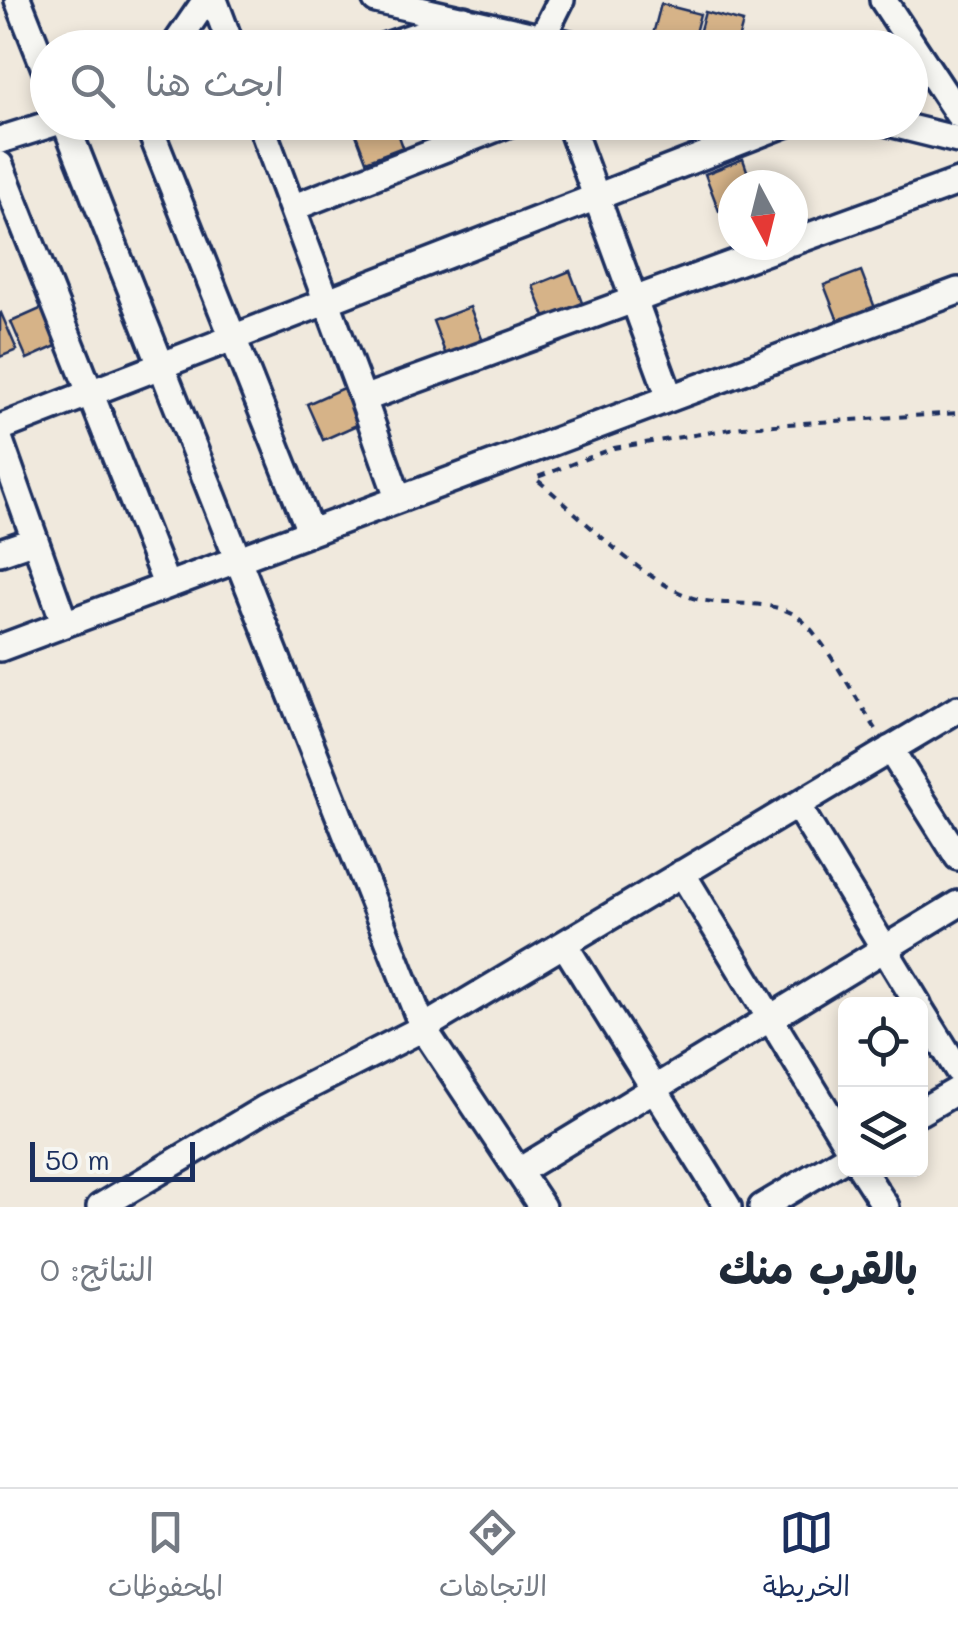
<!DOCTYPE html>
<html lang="ar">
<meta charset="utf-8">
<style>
body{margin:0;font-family:Mali,"Playpen Sans Arabic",sans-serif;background:#f6f6f7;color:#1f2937;direction:rtl}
.controls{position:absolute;right:30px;bottom:30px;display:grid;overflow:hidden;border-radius:15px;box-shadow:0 5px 15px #0003}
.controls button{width:90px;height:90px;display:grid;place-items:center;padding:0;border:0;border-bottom:2px solid #e0e1e3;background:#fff;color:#1f2937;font:50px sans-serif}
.compass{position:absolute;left:718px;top:170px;width:90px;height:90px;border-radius:50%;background:#fff;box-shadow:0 5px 15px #0003;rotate:173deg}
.scale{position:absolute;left:30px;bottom:25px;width:165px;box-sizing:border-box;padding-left:10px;border:5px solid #1b2f5e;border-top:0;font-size:28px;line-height:35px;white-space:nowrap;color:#1b2f5e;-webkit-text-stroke:8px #f6f6f2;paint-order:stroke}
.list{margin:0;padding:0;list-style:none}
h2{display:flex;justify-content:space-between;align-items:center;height:130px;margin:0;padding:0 40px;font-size:42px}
h2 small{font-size:32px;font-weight:400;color:#747a83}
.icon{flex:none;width:55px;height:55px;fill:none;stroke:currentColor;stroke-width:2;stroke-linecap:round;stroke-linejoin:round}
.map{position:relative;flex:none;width:958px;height:1207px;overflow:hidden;direction:ltr}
.search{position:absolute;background:#fff;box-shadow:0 5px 15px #0003;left:30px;right:30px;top:30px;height:110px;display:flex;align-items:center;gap:25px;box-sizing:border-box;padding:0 35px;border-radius:55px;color:#747a83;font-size:38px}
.sheet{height:280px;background:#fff}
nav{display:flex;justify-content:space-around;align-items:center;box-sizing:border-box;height:140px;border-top:2px solid #e0e1e3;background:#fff;font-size:28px;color:#747a83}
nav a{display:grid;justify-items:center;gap:5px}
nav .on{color:#1b2f5e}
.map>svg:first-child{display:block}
.building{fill:#d6b388;stroke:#1b2f5e;stroke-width:2.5}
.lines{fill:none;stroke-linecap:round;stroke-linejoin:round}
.street-casing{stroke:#1b2f5e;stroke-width:32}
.path{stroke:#1b2f5e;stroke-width:4;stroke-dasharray:8 8;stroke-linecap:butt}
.street{stroke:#f6f6f2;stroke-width:25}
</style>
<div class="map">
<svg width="958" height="1207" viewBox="0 0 958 1207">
<rect width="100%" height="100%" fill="#f0e9dd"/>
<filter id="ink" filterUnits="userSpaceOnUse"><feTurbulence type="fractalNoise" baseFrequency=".01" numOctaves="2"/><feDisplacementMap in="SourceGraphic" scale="20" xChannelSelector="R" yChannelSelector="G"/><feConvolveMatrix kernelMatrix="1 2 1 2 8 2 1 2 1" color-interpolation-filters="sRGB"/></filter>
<g filter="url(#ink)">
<!-- building -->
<path class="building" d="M661 4 700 14 691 48 651 42Z
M705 12 743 22 736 48H695Z
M394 122 403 147 366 161 352 124Z
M432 122H472L437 136Z
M743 159 752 185H733V205L719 211 705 174Z
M570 271 584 308 547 322 533 286Z
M861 271 875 308 838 321 824 285Z
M47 306 63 343 27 359 11 322Z
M470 307 484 344 447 358 433 321Z
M1 313 17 350 0 357V314Z
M343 388 359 424 323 440 307 404Z"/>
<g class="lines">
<!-- street casing -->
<g class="street-casing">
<path id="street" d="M18 0 48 76
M214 0 232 48
M376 0 587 48
M883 0 958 114
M173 48 206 0
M380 48 464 19
M545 48 542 38 561 0
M65 122 423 1028 542 1207
M147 122 310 531
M260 122 363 399 784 245
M569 122 670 398
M885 122 958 140
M0 140 57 122
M0 165 166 584
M292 208 512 122
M793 242 958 182
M363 399 398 498
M0 428 790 122
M0 441 64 622
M0 552 35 540
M0 648 958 291
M890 749 958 857
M797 805 918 1004
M682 873 846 1143
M564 944 728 1207
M920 1009 958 1070
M920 1112 958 1090
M862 1170 886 1207
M519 1171 958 904
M100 1207 264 1109 423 1028 958 709
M762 1207 846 1157"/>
</g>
<!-- path -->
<path class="path" d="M876 729C857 701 826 642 803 621 774 594 720 611 685 595 629 570 583 517 535 478L614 448 743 427 958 413"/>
<!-- street -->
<use href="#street" class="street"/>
</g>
</g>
</svg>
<div class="controls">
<button><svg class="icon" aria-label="locate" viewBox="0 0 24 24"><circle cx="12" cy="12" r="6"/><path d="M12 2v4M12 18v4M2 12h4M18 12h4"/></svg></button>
<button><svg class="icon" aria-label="layers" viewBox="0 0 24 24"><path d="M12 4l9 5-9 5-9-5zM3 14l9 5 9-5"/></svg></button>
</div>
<svg class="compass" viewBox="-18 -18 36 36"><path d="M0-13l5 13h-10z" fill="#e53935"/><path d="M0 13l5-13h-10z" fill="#747a83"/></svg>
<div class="scale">50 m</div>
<div class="search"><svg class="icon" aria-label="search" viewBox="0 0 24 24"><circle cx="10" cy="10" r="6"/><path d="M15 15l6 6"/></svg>ابحث هنا</div>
</div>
<section class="sheet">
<h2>بالقرب منك<small>النتائج: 0</small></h2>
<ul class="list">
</ul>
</section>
<nav>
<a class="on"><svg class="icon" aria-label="map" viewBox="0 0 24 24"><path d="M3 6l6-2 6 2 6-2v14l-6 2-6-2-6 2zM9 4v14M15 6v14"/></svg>الخريطة</a>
<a><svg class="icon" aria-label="directions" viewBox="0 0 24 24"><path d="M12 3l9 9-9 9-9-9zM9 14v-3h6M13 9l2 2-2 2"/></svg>الاتجاهات</a>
<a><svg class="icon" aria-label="saved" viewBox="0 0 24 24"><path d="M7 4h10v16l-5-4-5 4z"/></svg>المحفوظات</a>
</nav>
